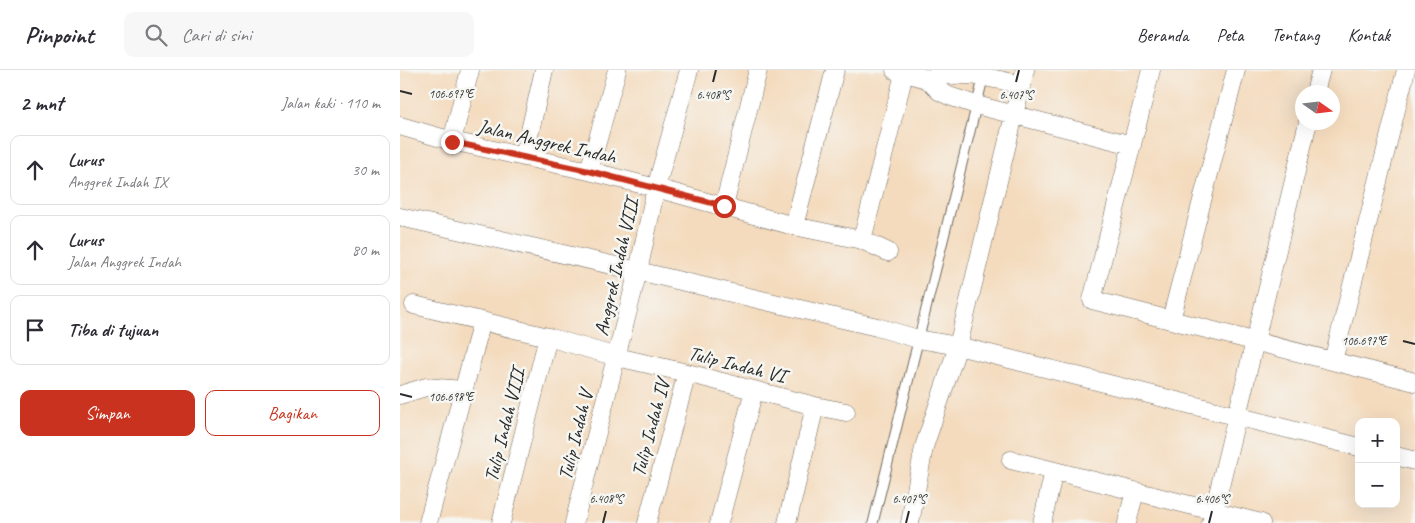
<!DOCTYPE html>
<html lang="id">
<meta charset="utf-8">
<style>
body{margin:0;font-family:Caveat,sans-serif;background:#f7f7f7;color:#2b2b33}
.controls{position:absolute;right:15px;bottom:15px;display:grid;overflow:hidden;border-radius:10px;box-shadow:0 5px 20px #0002}
.controls button{width:45px;height:45px;display:grid;place-items:center;padding:0;border:0;border-bottom:1px solid #e1e1e2;background:#fff;color:#2b2b33;font:25px sans-serif}
.compass{position:absolute;left:895px;top:15px;width:45px;height:45px;border-radius:50%;background:#fff;box-shadow:0 5px 20px #0002;rotate:104deg}
.stop{position:absolute;width:15px;height:15px;margin:-11px;border:4px solid #c8321e;border-radius:50%;background:#fff}
.stop.end{background:#c8321e;border-color:#fff;box-shadow:0 1px 5px #0008}
.list{margin:0;padding:0;list-style:none}
h2{display:flex;justify-content:space-between;align-items:center;height:65px;margin:0;padding:0 20px;font-size:21px}
h2 small{font-size:16px;font-weight:400;color:#7c7c81}
.list li{display:grid;grid-template-columns:32px 1fr auto;gap:15px;align-items:center;box-sizing:border-box;height:70px;margin:0 10px 10px;padding:0 10px;border:1px solid #e1e1e2;border-radius:10px}
.list b{display:block;font-size:19px;white-space:nowrap}
.list p{margin:0;font-size:16px;white-space:nowrap;color:#7c7c81}
.list em{font-size:16px;font-style:normal;color:#7c7c81}
.actions{display:flex;gap:10px;padding:15px 20px}
.actions a{flex:1;padding:11px 0;border:1px solid #c8321e;border-radius:10px;text-align:center;font-size:18px;color:#c8321e}
.actions .main{background:#c8321e;color:#fff}
.icon{flex:none;width:28px;height:28px;fill:none;stroke:currentColor;stroke-width:2;stroke-linecap:round;stroke-linejoin:round}
.map{position:relative;flex:none;width:1015px;height:453px;overflow:hidden}
header{display:flex;align-items:center;gap:30px;box-sizing:border-box;height:70px;padding:0 25px;background:#fff;border-bottom:1px solid #e1e1e2}
header strong{font-size:24px}
nav{display:flex;gap:28px;margin-inline-start:auto;font-size:18px}
.search{width:350px;height:45px;background:#f7f7f7;display:flex;align-items:center;gap:12px;box-sizing:border-box;padding:0 18px;border-radius:10px;color:#7c7c81;font-size:19px}
main{display:flex}
aside{flex:1;background:#fff}
.map>svg:first-child{display:block}
.lines{fill:none;stroke-linecap:round;stroke-linejoin:round}
.lane-casing{stroke:#71695e;stroke-width:11}
.street-casing{stroke:#71695e;stroke-width:19}
.lane{stroke:#fff;stroke-width:9}
.street{stroke:#fff;stroke-width:18}
.route{stroke:#c8321e;stroke-width:6}
.ticks{fill:none;stroke:#2b2b2b;stroke-width:2}
.labels{text-anchor:middle;stroke-width:5;stroke-linejoin:round;paint-order:stroke}
.street-label{font-size:20px;fill:#2b2b2b;stroke:#f6f6f2}
.ticks-label{font-size:12px;text-anchor:middle;fill:#2b2b2b;stroke:#f6f6f2;stroke-width:5;stroke-linejoin:round;paint-order:stroke}
</style>
<header>
<strong>Pinpoint</strong>
<div class="search"><svg class="icon" aria-label="search" viewBox="0 0 24 24"><circle cx="10" cy="10" r="6"/><path d="M15 15l6 6"/></svg>Cari di sini</div>
<nav><a>Beranda</a><a>Peta</a><a>Tentang</a><a>Kontak</a></nav>
</header>
<main>
<aside>
<h2>2 mnt<small>Jalan kaki · 110 m</small></h2>
<ul class="list">
<li><svg class="icon" aria-label="ahead" viewBox="0 0 24 24"><path d="M12 20V5M6 11l6-6 6 6"/></svg><div><b>Lurus</b><p>Anggrek Indah IX</p></div><em>30 m</em></li>
<li><svg class="icon" aria-label="ahead" viewBox="0 0 24 24"><path d="M12 20V5M6 11l6-6 6 6"/></svg><div><b>Lurus</b><p>Jalan Anggrek Indah</p></div><em>80 m</em></li>
<li><svg class="icon" aria-label="arrive" viewBox="0 0 24 24"><path d="M6 21V4h12l-3 4 3 4H6"/></svg><div><b>Tiba di tujuan</b></div></li>
</ul>
<div class="actions"><a class="main">Simpan</a><a>Bagikan</a></div>
</aside>
<div class="map">
<svg width="1015" height="453" viewBox="0 0 1015 453">
<rect width="100%" height="100%" fill="#f6f6f2"/>
<filter id="ink" filterUnits="userSpaceOnUse"><feTurbulence type="fractalNoise" baseFrequency=".02" numOctaves="2"/><feDisplacementMap in="SourceGraphic" scale="10" xChannelSelector="R" yChannelSelector="G"/><feConvolveMatrix kernelMatrix="1 2 1 2 8 2 1 2 1" color-interpolation-filters="sRGB"/></filter>
<filter id="wash" filterUnits="userSpaceOnUse"><feTurbulence type="fractalNoise" baseFrequency=".0096" numOctaves="4" result="noise"/><feDisplacementMap in="SourceGraphic" scale="20" xChannelSelector="R" yChannelSelector="G"/><feGaussianBlur stdDeviation="1.12" result="paint"/><feColorMatrix in="noise" values="0 0 0 0 0 0 0 0 0 0 0 0 0 0 0 0 0 1.4 0 .05"/><feComposite in="paint" operator="in"/></filter>
<g filter="url(#wash)">
<rect width="100%" height="100%" fill="#f4dbbe"/>
</g>
<g filter="url(#ink)">
<g class="lines">
<!-- lane casing -->
<g class="lane-casing">
<path id="lane" d="M473 453 584 5"/>
</g>
<!-- street casing -->
<g class="street-casing">
<path id="street" d="M495 0 527 9 539 21 549 26 576 35 732 75
M751 0 692 230 1015 312
M527 9C558 0 589 7 621 15
M915 22 921 0
M0 56 52 71 189 101 256 118 394 156 462 170 488 182
M52 71 70 0
M124 87 144 0
M189 101 217 0
M324 136 358 0
M0 147 238 201 477 257 518 269 558 276 959 377
M394 156 435 0
M462 170 505 0
M14 235 148 267 217 287 287 303 415 336 446 342
M771 250 836 0
M933 291 1006 0
M0 325 26 317 63 320
M996 386 1015 391
M611 390 861 453
M28 453 82 251
M101 453 148 267
M174 453 238 201 256 118 289 0
M247 453 287 303
M319 453 354 320
M387 453 415 336
M510 453 524 377 558 276 625 0
M642 453 654 401
M727 453 735 421
M811 453 908 52"/>
</g>
<!-- lane -->
<use href="#lane" class="lane"/>
<!-- street -->
<use href="#street" class="street"/>
</g>
</g>
<g class="lines" filter="url(#ink)">
<!-- route -->
<path class="route" d="M52 72 189 101 324 136"/>
</g>
<!-- ticks -->
<path class="ticks" d="M313 12 316 0M616 12 619 0M0 21 12 24M1003 271 1015 274M0 324 12 327M203 453 206 441M506 453 509 441M809 453 812 441"/>
<g class="labels">
<!-- street labels -->
<g class="street-label">
<text transform="translate(147 71) rotate(13)" y="7">Jalan Anggrek Indah</text>
<text transform="translate(216 197) rotate(-77)" y="7">Anggrek Indah VIII</text>
<text transform="translate(337 294) rotate(14)" y="7">Tulip Indah VI</text>
<text transform="translate(104 355) rotate(-76)" y="7">Tulip Indah VIII</text>
<text transform="translate(250 358) rotate(-75)" y="7">Tulip Indah IV</text>
<text transform="translate(175 365) rotate(-76)" y="7">Tulip Indah V</text>
</g>
</g>
<g class="ticks-label">
<text x="51" y="28">106.697°E</text>
<text x="313" y="29">6.408°S</text>
<text x="616" y="29">6.407°S</text>
<text x="964" y="275">106.697°E</text>
<text x="51" y="331">106.698°E</text>
<text x="206" y="433">6.408°S</text>
<text x="509" y="433">6.407°S</text>
<text x="812" y="433">6.406°S</text>
</g>
</svg>
<div class="controls">
<button>+</button>
<button>−</button>
</div>
<svg class="compass" viewBox="-18 -18 36 36"><path d="M0-13l5 13h-10z" fill="#e53935"/><path d="M0 13l5-13h-10z" fill="#7c7c81"/></svg>
<div class="stop" style="left:324px;top:136px"></div>
<div class="stop end" style="left:52px;top:72px"></div>
</div>
</main>
